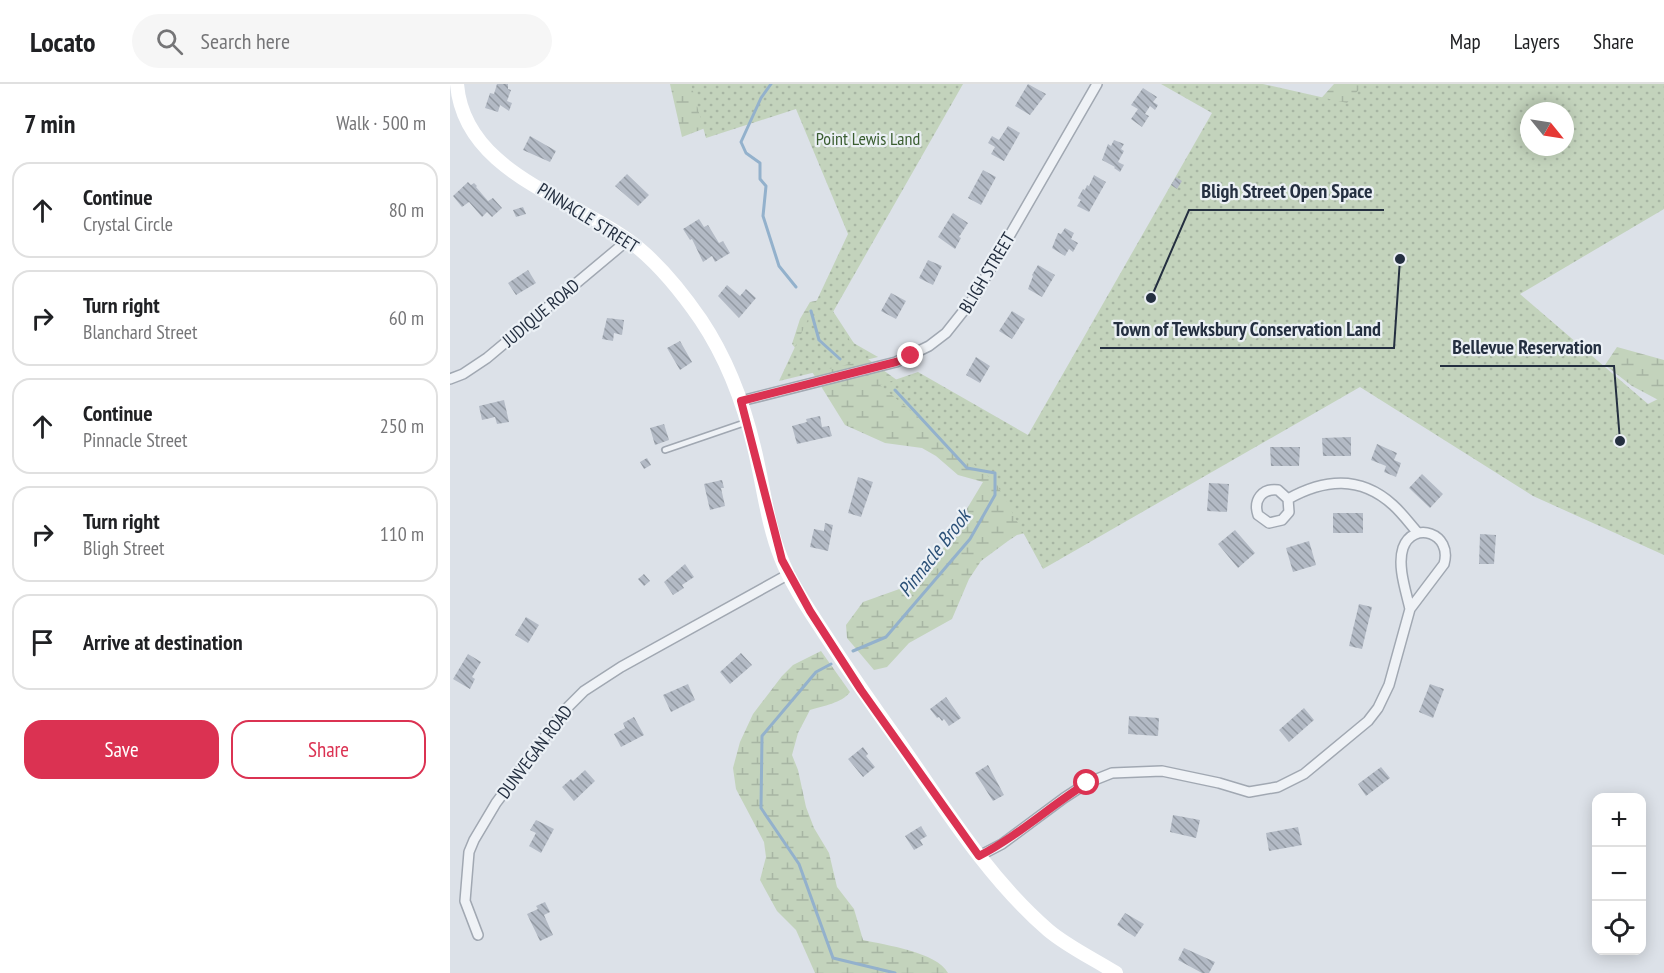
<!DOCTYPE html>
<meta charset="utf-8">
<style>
body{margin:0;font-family:"PT Sans Narrow",sans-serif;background:#f6f6f6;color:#202124}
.controls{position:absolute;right:18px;bottom:18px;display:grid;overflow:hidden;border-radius:12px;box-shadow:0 3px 15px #0003}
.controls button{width:54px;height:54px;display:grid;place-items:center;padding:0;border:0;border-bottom:2px solid #e0e0e0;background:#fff;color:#202124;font:30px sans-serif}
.compass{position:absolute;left:1070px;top:18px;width:54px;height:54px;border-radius:50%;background:#fff;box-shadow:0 3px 15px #0003;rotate:120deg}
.stop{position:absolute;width:18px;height:18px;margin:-14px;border:4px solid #db3252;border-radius:50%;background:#fff}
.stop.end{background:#db3252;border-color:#fff;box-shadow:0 2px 6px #0008}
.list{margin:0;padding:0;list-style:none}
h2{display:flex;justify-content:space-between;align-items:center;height:78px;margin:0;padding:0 24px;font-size:26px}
h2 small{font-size:20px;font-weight:400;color:#757577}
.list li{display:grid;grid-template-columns:39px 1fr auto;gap:18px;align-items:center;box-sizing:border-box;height:96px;margin:0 12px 12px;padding:0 12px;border:2px solid #e0e0e0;border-radius:18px}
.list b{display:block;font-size:22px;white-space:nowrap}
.list p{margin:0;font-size:20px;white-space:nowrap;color:#757577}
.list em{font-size:20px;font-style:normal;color:#757577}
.actions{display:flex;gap:12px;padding:18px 24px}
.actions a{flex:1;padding:14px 0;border:2px solid #db3252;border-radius:18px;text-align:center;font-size:21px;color:#db3252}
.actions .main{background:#db3252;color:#fff}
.icon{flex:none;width:33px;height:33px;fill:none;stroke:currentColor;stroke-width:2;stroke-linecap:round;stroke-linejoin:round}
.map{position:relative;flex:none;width:1214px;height:889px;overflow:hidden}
header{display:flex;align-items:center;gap:36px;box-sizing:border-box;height:84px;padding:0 30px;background:#fff;border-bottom:2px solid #e0e0e0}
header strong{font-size:28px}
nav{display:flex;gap:33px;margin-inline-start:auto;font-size:21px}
.search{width:420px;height:54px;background:#f6f6f6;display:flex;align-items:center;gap:15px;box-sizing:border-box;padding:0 21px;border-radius:33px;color:#757577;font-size:22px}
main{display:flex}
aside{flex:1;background:#fff}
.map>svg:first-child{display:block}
.wetland{fill:url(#wetland-marsh)}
.park{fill:url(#park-dots);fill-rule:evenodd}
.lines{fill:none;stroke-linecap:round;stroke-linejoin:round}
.stream{stroke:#93b1cc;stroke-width:3}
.building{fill:url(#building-back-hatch)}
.lane-casing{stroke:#a1a8b2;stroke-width:8}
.street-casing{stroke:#a1a8b2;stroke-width:12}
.lane{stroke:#eff2f6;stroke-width:4.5}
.street{stroke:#eff2f6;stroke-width:9}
.secondary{stroke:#fff;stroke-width:14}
.route{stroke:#db3252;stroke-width:8}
.labels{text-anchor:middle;stroke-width:4.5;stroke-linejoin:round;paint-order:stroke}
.park-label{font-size:18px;fill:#3a5d30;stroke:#ebf0f5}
.street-label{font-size:18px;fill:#242f40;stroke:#ebf0f5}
.water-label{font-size:20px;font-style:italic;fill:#2b5077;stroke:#ebf0f5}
.leader{fill:none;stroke:#242f40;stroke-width:2}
.callout-dot{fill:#242f40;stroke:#ebf0f5;stroke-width:2}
.callout-label{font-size:20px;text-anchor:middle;font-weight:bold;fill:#242f40;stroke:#ebf0f5;stroke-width:4.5;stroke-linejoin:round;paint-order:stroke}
</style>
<header>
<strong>Locato</strong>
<div class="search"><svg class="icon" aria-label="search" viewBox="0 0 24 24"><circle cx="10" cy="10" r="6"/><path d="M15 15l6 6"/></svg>Search here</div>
<nav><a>Map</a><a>Layers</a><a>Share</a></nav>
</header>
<main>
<aside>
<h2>7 min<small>Walk · 500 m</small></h2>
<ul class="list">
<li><svg class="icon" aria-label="ahead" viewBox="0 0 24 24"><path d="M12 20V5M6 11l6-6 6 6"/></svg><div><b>Continue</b><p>Crystal Circle</p></div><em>80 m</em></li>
<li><svg class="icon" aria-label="right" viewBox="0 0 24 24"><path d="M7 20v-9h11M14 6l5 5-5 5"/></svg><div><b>Turn right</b><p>Blanchard Street</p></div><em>60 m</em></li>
<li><svg class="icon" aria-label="ahead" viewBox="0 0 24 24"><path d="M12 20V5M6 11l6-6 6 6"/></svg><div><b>Continue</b><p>Pinnacle Street</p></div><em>250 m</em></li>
<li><svg class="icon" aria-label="right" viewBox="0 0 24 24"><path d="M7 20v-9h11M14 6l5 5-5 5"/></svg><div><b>Turn right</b><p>Bligh Street</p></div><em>110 m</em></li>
<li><svg class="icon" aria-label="arrive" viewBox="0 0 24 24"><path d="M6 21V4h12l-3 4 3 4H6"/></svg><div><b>Arrive at destination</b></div></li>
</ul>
<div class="actions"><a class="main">Save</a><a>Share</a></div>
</aside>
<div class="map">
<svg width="1214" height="889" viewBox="0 0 1214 889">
<defs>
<pattern id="wetland-marsh" width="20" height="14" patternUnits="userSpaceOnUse" patternTransform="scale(1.5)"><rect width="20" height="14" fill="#c3d3bc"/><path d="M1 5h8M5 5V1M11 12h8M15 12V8" fill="none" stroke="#a7b5a3"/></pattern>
<pattern id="park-dots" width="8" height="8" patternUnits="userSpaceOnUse" patternTransform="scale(1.5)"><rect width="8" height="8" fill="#c3d3bc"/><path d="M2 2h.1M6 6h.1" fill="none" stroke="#a7b5a3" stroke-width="1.8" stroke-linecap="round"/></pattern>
<pattern id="building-back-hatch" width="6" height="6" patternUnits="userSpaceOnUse" patternTransform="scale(1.5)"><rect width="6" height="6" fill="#b3bac5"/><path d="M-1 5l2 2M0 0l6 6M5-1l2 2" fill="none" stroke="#9198a1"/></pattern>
</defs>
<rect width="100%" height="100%" fill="#dce1e8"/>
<!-- wetland -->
<path class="wetland" d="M220 0H346L341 11 232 53Z
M884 0H960L623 438 567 451 558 457 531 477 519 495 502 535 459 559 437 583 424 586 397 554 396 541 413 518 469 498 491 468 533 398 508 391 486 372 472 364 435 359 395 341 356 278 342 260 350 235 360 218 375 215 411 270 462 307 586 380 866 20Z
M1167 263 1214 276V319L1182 302 1155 281Z
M371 567 400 608C392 619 373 622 360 626L348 649 342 671 348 686 356 723 364 744 379 769 387 803 404 825 413 856C435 861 487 868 498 889H365L346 846 327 827 310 796 316 773 314 758 286 705 283 684 290 658 303 630 332 592 343 581Z"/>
<!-- park -->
<path class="park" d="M241 0H513L383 228 400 257 428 273 329 297 398 150 346 25 256 54Z
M711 0H813L897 19 914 0H1214V125L1070 210 1198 320 1214 312V471L1083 412 910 303 593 485 546 399 430 301 468 288 578 351 762 29ZM1079 27H1115V63H1079Z"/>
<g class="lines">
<!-- stream -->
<path class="stream" d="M321 0 311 14 291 58 296 69 310 79V95L316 102 313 132 329 182 346 203
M361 227 369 256 390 275
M403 567 436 553 520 455 545 411V389L517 384 445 306
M381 580 366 588 312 652 311 724 349 780 383 874 445 889"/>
</g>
<!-- building -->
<path class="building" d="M47 0H58V5L61 6 57 17 62 19 59 27 50 21 48 28 35 24 40 9 44 10Z
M578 0 596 10 580 31 565 22Z
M693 4 707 13 703 18 708 21 705 26 700 22 695 30 699 32 692 43 681 35 688 25 681 21Z
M558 42 570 49 554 77 541 70 545 63 538 59 542 52 549 56Z
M80 52 106 67 100 78 73 66Z
M664 56 674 60 671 65 674 67 668 78 674 81 670 88 664 84 665 83 652 76 658 60 661 62Z
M533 86 546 93 531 121 518 114Z
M177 90 199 111 188 122 165 102Z
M644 91 656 98 639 128 627 122 631 116 628 114 633 105 635 106 637 101 639 102Z
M726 93 732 97 727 105 721 101Z
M18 98 21 101 24 99 27 102 26 103 38 117 43 114 52 124 42 133 37 128 32 133 19 118 12 123 3 112Z
M73 123 76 130 66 133 63 126Z
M503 129 518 139 509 153 511 154 505 165 488 153Z
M249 135 254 143 258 141 269 159 273 157 280 169 265 178 262 172 253 178 242 155 240 156 233 145Z
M615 144 624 149 621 155 628 159 623 168 619 165 615 172 602 164 608 149 611 150Z
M478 176 492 182 483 201 469 194Z
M588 181 605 191 592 213 578 205 583 192 582 191Z
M78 186 86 199 66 211 58 199Z
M277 201 290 212 296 205 306 214 289 234 268 212Z
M441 209 456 217 446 235 431 227Z
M562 227 575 235 562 255 549 247Z
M157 234 174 236 172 251 164 249 163 257 152 255Z
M230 257 242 278 230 286 217 264Z
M526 273 540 282 530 299 516 291Z
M54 316 59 338 47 340 45 333 32 336 29 322Z
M370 332 372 343 379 342 382 352 347 360 342 342 357 338 356 335Z
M214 340 219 356 205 361 200 344Z
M901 353V372H873L872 354Z
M927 360 947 369 944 376 951 379 946 393 934 388 936 382 921 376Z
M820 363H850L849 382H821Z
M197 374 201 381 194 385 190 378Z
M972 390 993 410 980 424 959 404Z
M408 393 423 398 411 433 398 429Z
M272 396 274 404H271L275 422 260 426 254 400Z
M759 399 779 400 777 428 757 427Z
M883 429H913V449H883Z
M375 439 383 441 378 467 360 463 364 445 374 447Z
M785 446 805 469 788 484 768 460Z
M1030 450 1046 451 1044 480H1029Z
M859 457 866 481 843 488 836 464Z
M235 480 244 493 232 501 234 504 223 511 214 498Z
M194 490 200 497 194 502 188 495Z
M909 520 922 523 912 565 899 562Z
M76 533 89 541 78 559 65 551Z
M291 569 302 581 280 600 270 588Z
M18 570 31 578 22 593 25 595 20 605 3 595Z
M238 600 245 616 221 628 213 611Z
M980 600 994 605 983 634 969 628Z
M496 613 511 634 499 642 494 635 492 637 489 633 487 634 480 625Z
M854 624 864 636 839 658 829 646Z
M679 632 709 634 708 652 678 650Z
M184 633 194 651 171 663 164 650 175 644 173 639Z
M413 663 418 670 416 672 425 683 413 693 398 675Z
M538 681 554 711 543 717 525 689Z
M931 683 940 694 916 712 908 700Z
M135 686 145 697 124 717 112 703 121 695 123 697Z
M723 731 750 736 746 754 720 748Z
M86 736 104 745 91 769 79 762 86 749 80 746Z
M471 742 477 752 470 756 473 761 464 766 455 752Z
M848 743 852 761 819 767 816 749Z
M95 818 100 828 94 831 103 851 90 857 77 830 88 825 86 822Z
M675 829 694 840 685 853 667 841Z
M734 864 765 878 759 889H752L728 876Z"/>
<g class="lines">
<!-- lane casing -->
<g class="lane-casing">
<path id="lane" d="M215 366 294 339"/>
</g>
<!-- street casing -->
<g class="street-casing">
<path id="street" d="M0 295 13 290 37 274 178 156
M291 317 446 278 479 262 496 249 523 215 647 0
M838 415 839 428 832 436 819 439 808 431C803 416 812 404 828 406L838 415C874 395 910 391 943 421 952 429 960 440 968 449
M529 772 552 760 614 714 637 699 662 689 712 687 769 699 799 708 828 703 854 690 918 637 928 624 939 601 960 525 994 480C1003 449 963 436 953 464 947 482 956 507 960 525
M28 851 15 817 19 768 24 756 46 719 114 627 134 607 171 583 339 490"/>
</g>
<!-- lane -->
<use href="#lane" class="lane"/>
<!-- street -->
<use href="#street" class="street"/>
<!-- secondary -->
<path class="secondary" d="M7 0C14 87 117 112 178 156 206 176 231 207 251 236 277 275 293 317 304 363 313 399 317 439 331 474 341 500 359 526 374 549 398 586 423 622 449 658 495 724 537 793 598 846 618 863 644 875 666 889"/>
</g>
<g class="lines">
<!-- route -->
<path class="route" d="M461 272 446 278 291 317 332 476 360 527 411 606 529 772C568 752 600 722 637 699"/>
</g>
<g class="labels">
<!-- park labels -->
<g class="park-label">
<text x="418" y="61">Point Lewis Land</text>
</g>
<!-- street labels -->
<g class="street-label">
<text transform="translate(138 134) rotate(32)" y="6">PINNACLE STREET</text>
<text transform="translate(537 189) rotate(-59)" y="6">BLIGH STREET</text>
<text transform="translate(91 229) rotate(-40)" y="6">JUDIQUE ROAD</text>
<text transform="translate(85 668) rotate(-53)" y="6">DUNVEGAN ROAD</text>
</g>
<!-- water labels -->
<g class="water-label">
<text transform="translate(484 469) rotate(-52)" y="7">Pinnacle Brook</text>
</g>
</g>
<!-- callouts -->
<path class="leader" d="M701 214L739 126H934M950 175L944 264H650M1170 357L1164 282H990"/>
<g class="callout-dot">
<circle cx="701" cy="214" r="6"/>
<circle cx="950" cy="175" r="6"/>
<circle cx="1170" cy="357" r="6"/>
</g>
<g class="callout-label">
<text x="837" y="114">Bligh Street Open Space</text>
<text x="797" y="252">Town of Tewksbury Conservation Land</text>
<text x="1077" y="270">Bellevue Reservation</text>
</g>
</svg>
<div class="controls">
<button>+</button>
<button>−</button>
<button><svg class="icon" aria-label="locate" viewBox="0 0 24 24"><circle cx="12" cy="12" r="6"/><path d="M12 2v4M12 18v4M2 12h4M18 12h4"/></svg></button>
</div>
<svg class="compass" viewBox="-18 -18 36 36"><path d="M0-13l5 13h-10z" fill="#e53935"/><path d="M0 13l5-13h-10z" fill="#757577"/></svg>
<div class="stop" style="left:637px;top:699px"></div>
<div class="stop end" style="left:461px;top:272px"></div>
</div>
</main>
